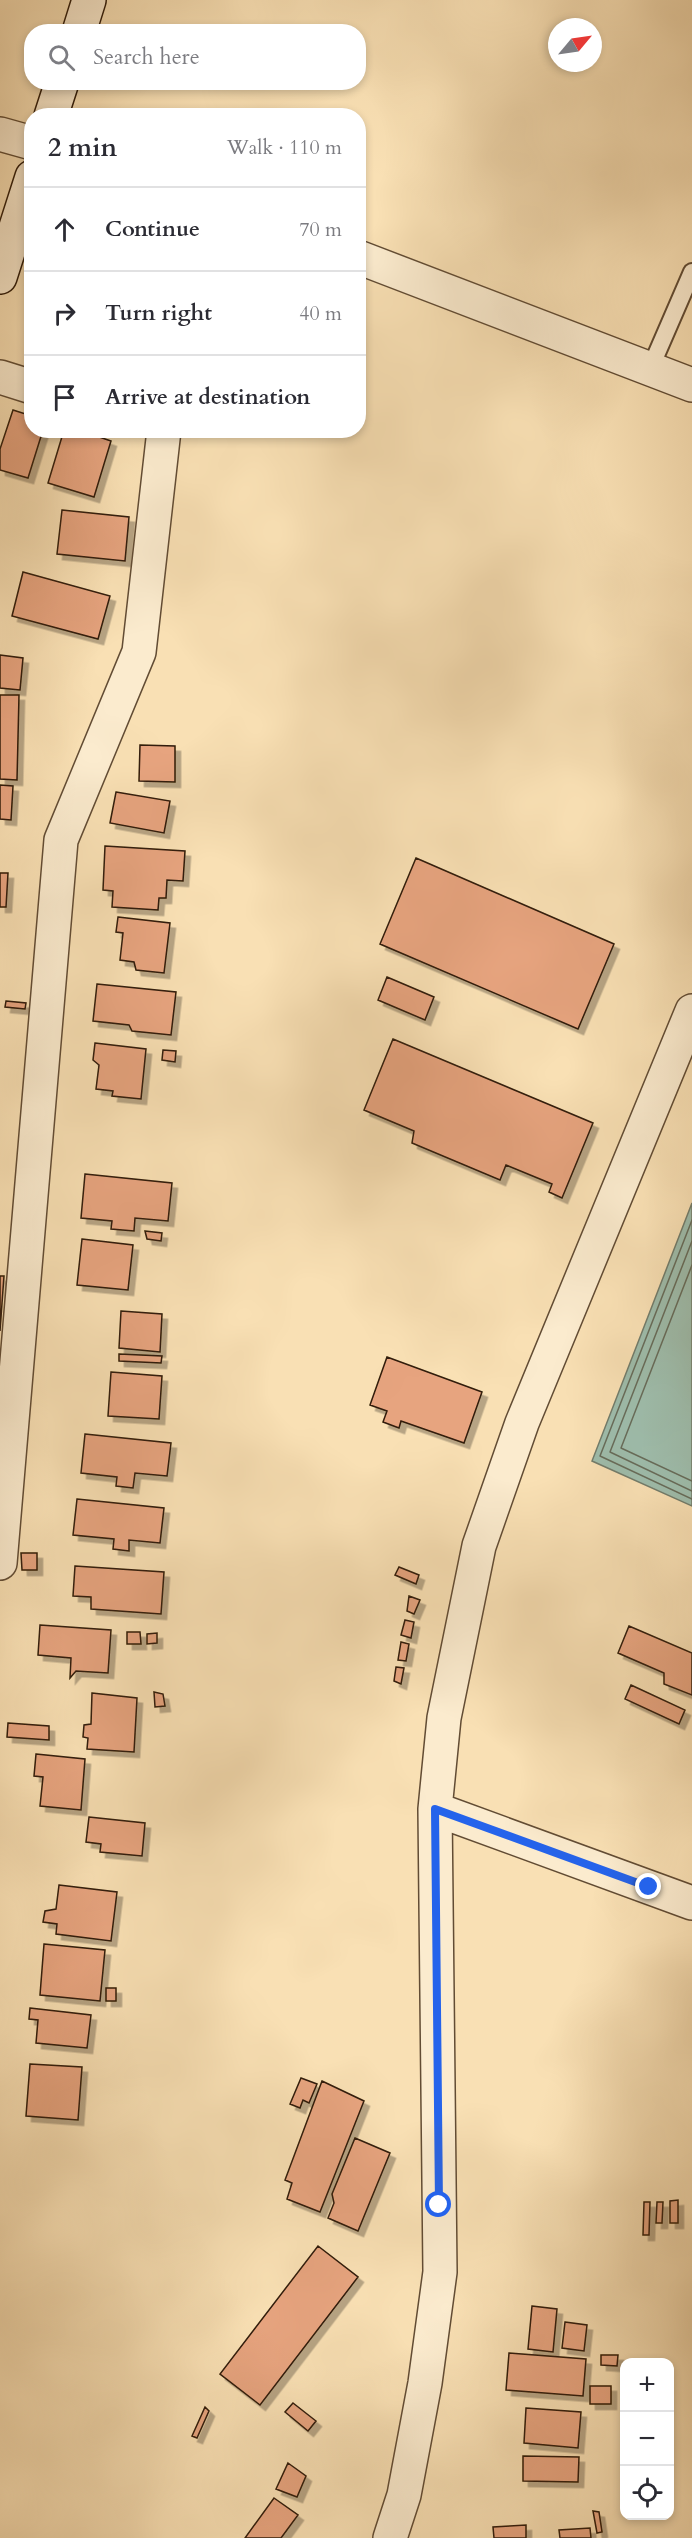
<!DOCTYPE html>
<meta charset="utf-8">
<style>
body{margin:0;font-family:Cardo,serif;background:#f2f2f3;color:#2b2b33}
.controls{position:absolute;right:18px;bottom:18px;display:grid;overflow:hidden;border-radius:12px;box-shadow:0 3px 9px #0003}
.controls button{width:54px;height:54px;display:grid;place-items:center;padding:0;border:0;border-bottom:2px solid #e1e1e2;background:#fff;color:#2b2b33;font:30px sans-serif}
.compass{position:absolute;left:548px;top:18px;width:54px;height:54px;border-radius:50%;background:#fff;box-shadow:0 3px 9px #0003;rotate:61deg}
.stop{position:absolute;width:18px;height:18px;margin:-14px;border:4px solid #2563eb;border-radius:50%;background:#fff}
.stop.end{background:#2563eb;border-color:#fff;box-shadow:0 2px 6px #0008}
.list{margin:0;padding:0;list-style:none}
h2{display:flex;justify-content:space-between;align-items:center;height:78px;margin:0;padding:0 24px;font-size:26px}
h2 small{font-size:20px;font-weight:400;color:#7c7c81}
.list li{display:grid;grid-template-columns:39px 1fr auto;gap:18px;align-items:center;box-sizing:border-box;height:84px;padding:0 24px;border-top:2px solid #e1e1e2}
.list b{display:block;font-size:22px;white-space:nowrap}
.list em{font-size:20px;font-style:normal;color:#7c7c81}
.icon{flex:none;width:33px;height:33px;fill:none;stroke:currentColor;stroke-width:2;stroke-linecap:round;stroke-linejoin:round}
.map{position:relative;flex:none;width:692px;height:2538px;overflow:hidden}
.search{position:absolute;background:#fff;box-shadow:0 3px 9px #0003;left:24px;top:24px;width:342px;height:66px;display:flex;align-items:center;gap:15px;box-sizing:border-box;padding:0 21px;border-radius:24px;color:#7c7c81;font-size:22px}
.panel{position:absolute;background:#fff;box-shadow:0 3px 9px #0003;left:24px;top:108px;width:342px;height:330px;border-radius:24px}
.map>svg:first-child{display:block}
.water{fill:#9ebdac;stroke:#727c6b;stroke-width:1.5}
.lines{fill:none;stroke-linecap:round;stroke-linejoin:round}
.shore{stroke:#676c5a;stroke-width:1.5}
.building{fill:#e7a47f;stroke:#301b09;stroke-width:1.5;filter:url(#shadow)}
.lane-casing{stroke:#624c34;stroke-width:20}
.street-casing{stroke:#624c34;stroke-width:36}
.secondary-casing{stroke:#301b09;stroke-width:36}
.lane{stroke:#fbebce;stroke-width:16}
.street{stroke:#fbebce;stroke-width:33}
.secondary{stroke:#fbebce;stroke-width:33}
.route{stroke:#2563eb;stroke-width:8}
</style>
<div class="map">
<svg width="692" height="2538" viewBox="0 0 692 2538">
<defs>
<filter id="shadow"><feDropShadow dx="5.5" dy="5.5" stdDeviation="0" flood-color="#0004"/></filter>
</defs>
<rect width="100%" height="100%" fill="#f9e0b4"/>
<filter id="stains"><feTurbulence type="fractalNoise" baseFrequency=".00333" numOctaves="4"/><feColorMatrix values="0 0 0 0 .2 0 0 0 0 .09 0 0 0 0 .02 0 0 0 .5 -.17"/></filter>
<radialGradient id="worn" r=".72"><stop offset=".6" stop-color="#630" stop-opacity="0"/><stop offset="1" stop-color="#630" stop-opacity=".3"/></radialGradient>
<!-- water -->
<path class="water" d="M692 1203V1506L592 1461Z"/>
<g class="lines">
<!-- shore -->
<path class="shore" d="M692 1220 600 1456 692 1499
M692 1241 610 1452 692 1491
M692 1265 621 1448 692 1481"/>
</g>
<!-- building -->
<path class="building" d="M13 410 32 416V430H43L28 478 0 470V449Z
M64 430H79L111 441 94 497 48 483Z
M62 510 129 517 125 561 57 554Z
M23 572 110 596 98 639 12 616Z
M0 655 23 658 20 690 0 688Z
M0 695H19L17 780 0 779Z
M140 745 175 746V782L139 781Z
M0 785 13 786 11 820 0 819Z
M116 792 170 801 164 833 110 823Z
M105 846 185 851 183 881 167 880 166 898H159L158 910 112 907 113 891 103 890Z
M416 858 614 944 578 1029 380 944Z
M0 873H8L6 907H0Z
M118 917 170 923 164 973 136 970 134 962 120 960 123 933 116 932Z
M387 977 434 997 425 1020 378 1000Z
M97 984 176 992 171 1035 132 1031 129 1025 93 1021Z
M6 1001 26 1003 25 1009 5 1007Z
M393 1039 593 1123 562 1198 549 1192 552 1184 506 1165 500 1180 412 1143 414 1131 364 1110Z
M95 1043 146 1049 141 1099 112 1096 113 1091 96 1089 99 1065 93 1060Z
M163 1050 176 1051 175 1062 162 1060Z
M85 1174 172 1183 168 1221 135 1218 134 1231 111 1229 112 1221 81 1218Z
M145 1231 162 1233 161 1241 147 1239Z
M82 1239 133 1245 128 1290 77 1285Z
M0 1276H4L0 1331Z
M121 1311 162 1314 160 1352 119 1348Z
M119 1354 162 1356 161 1363 119 1361Z
M387 1357 482 1392 464 1443 401 1421 399 1428 383 1422 387 1411 370 1405Z
M111 1372 162 1376 159 1419 108 1416Z
M85 1434 171 1443 167 1476 135 1473 133 1488 116 1486 117 1477 81 1473Z
M77 1499 164 1508 160 1543 129 1540V1551L113 1549 114 1539 73 1535Z
M21 1553H37V1570H22Z
M75 1566 164 1572 161 1614 91 1609V1597L73 1596Z
M399 1567 419 1575 416 1584 395 1575Z
M409 1596 420 1600 414 1614 407 1611Z
M405 1620 414 1622 411 1638 401 1635Z
M40 1625 111 1630 108 1673 76 1671 70 1678 71 1658 38 1655Z
M629 1626 692 1653V1695L664 1684V1673L618 1653Z
M127 1632H140L141 1644H127Z
M157 1633V1643L147 1644V1634Z
M401 1642 409 1644 406 1661 398 1660Z
M396 1667 404 1668 401 1684 394 1681Z
M631 1685 685 1710 679 1724 625 1699Z
M154 1692 163 1694 165 1706 155 1707Z
M92 1693 137 1698 134 1752 87 1749 88 1738 83 1737 84 1725 91 1724Z
M8 1723 49 1726V1740L7 1737Z
M36 1754 85 1759 81 1810 40 1806 43 1777 34 1776Z
M89 1817 145 1823 142 1856 100 1852 101 1844 86 1842Z
M59 1885 117 1892 111 1941 56 1934 57 1924 43 1922 45 1911 56 1909Z
M44 1944 105 1950 100 2001 40 1995Z
M106 1988H116V2001H106Z
M30 2008 91 2015 87 2048 36 2043 38 2020 29 2019Z
M30 2064 82 2067 78 2120 26 2116Z
M301 2078 317 2084 309 2103 303 2100 300 2108 290 2104Z
M322 2081 364 2101 320 2212 287 2199 292 2183 285 2180Z
M355 2138 390 2153 358 2231 328 2218 334 2203 332 2194Z
M678 2200V2223H670V2201Z
M644 2202H650L649 2235H643Z
M657 2202H663L662 2223H656Z
M318 2246 358 2277 260 2405 220 2374Z
M532 2306 557 2309 553 2352 528 2349Z
M565 2322 587 2325 584 2351 562 2348Z
M509 2353 586 2359 583 2396 506 2390Z
M601 2355H618L617 2366 601 2365Z
M590 2386H611V2404H590Z
M293 2403 316 2421 308 2431 285 2412Z
M205 2407 209 2411 197 2438 192 2436Z
M526 2408 581 2412 578 2448 524 2443Z
M523 2456 579 2457 578 2482 523 2481Z
M288 2463 306 2476 297 2497 276 2489Z
M274 2498 298 2515 281 2538H245Z
M593 2511 599 2512 602 2532 597 2533Z
M526 2525V2538H494L493 2527Z
M590 2528 591 2538H560L559 2530Z"/>
<g class="lines">
<!-- lane casing -->
<g class="lane-casing">
<path id="lane" d="M650 369 692 272"/>
</g>
<!-- street casing -->
<g class="street-casing">
<path id="street" d="M0 134 32 143
M358 257 692 385
M0 377 32 387
M0 1563 61 840 139 652 164 430
M435 1809 692 1903
M390 2538 404 2495 425 2383 440 2272 435 1809 444 1718 479 1546 522 1423 692 1011"/>
</g>
<!-- secondary casing -->
<g class="secondary-casing">
<path id="secondary" d="M79 32 89 0
M51 116 62 82
M0 277 32 177"/>
</g>
<!-- lane -->
<use href="#lane" class="lane"/>
<!-- street -->
<use href="#street" class="street"/>
<!-- secondary -->
<use href="#secondary" class="secondary"/>
</g>
<g class="lines">
<!-- route -->
<path class="route" d="M439 2205 435 1809 649 1887"/>
</g>
<rect width="100%" height="100%" filter="url(#stains)"/>
<rect width="100%" height="100%" fill="url(#worn)"/>
</svg>
<div class="controls">
<button>+</button>
<button>−</button>
<button><svg class="icon" aria-label="locate" viewBox="0 0 24 24"><circle cx="12" cy="12" r="6"/><path d="M12 2v4M12 18v4M2 12h4M18 12h4"/></svg></button>
</div>
<svg class="compass" viewBox="-18 -18 36 36"><path d="M0-13l5 13h-10z" fill="#e53935"/><path d="M0 13l5-13h-10z" fill="#7c7c81"/></svg>
<div class="stop" style="left:439px;top:2205px"></div>
<div class="stop end" style="left:649px;top:1887px"></div>
<div class="search"><svg class="icon" aria-label="search" viewBox="0 0 24 24"><circle cx="10" cy="10" r="6"/><path d="M15 15l6 6"/></svg>Search here</div>
<section class="panel">
<h2>2 min<small>Walk · 110 m</small></h2>
<ul class="list">
<li><svg class="icon" aria-label="ahead" viewBox="0 0 24 24"><path d="M12 20V5M6 11l6-6 6 6"/></svg><div><b>Continue</b></div><em>70 m</em></li>
<li><svg class="icon" aria-label="right" viewBox="0 0 24 24"><path d="M7 20v-9h11M14 6l5 5-5 5"/></svg><div><b>Turn right</b></div><em>40 m</em></li>
<li><svg class="icon" aria-label="arrive" viewBox="0 0 24 24"><path d="M6 21V4h12l-3 4 3 4H6"/></svg><div><b>Arrive at destination</b></div></li>
</ul>
</section>
</div>
